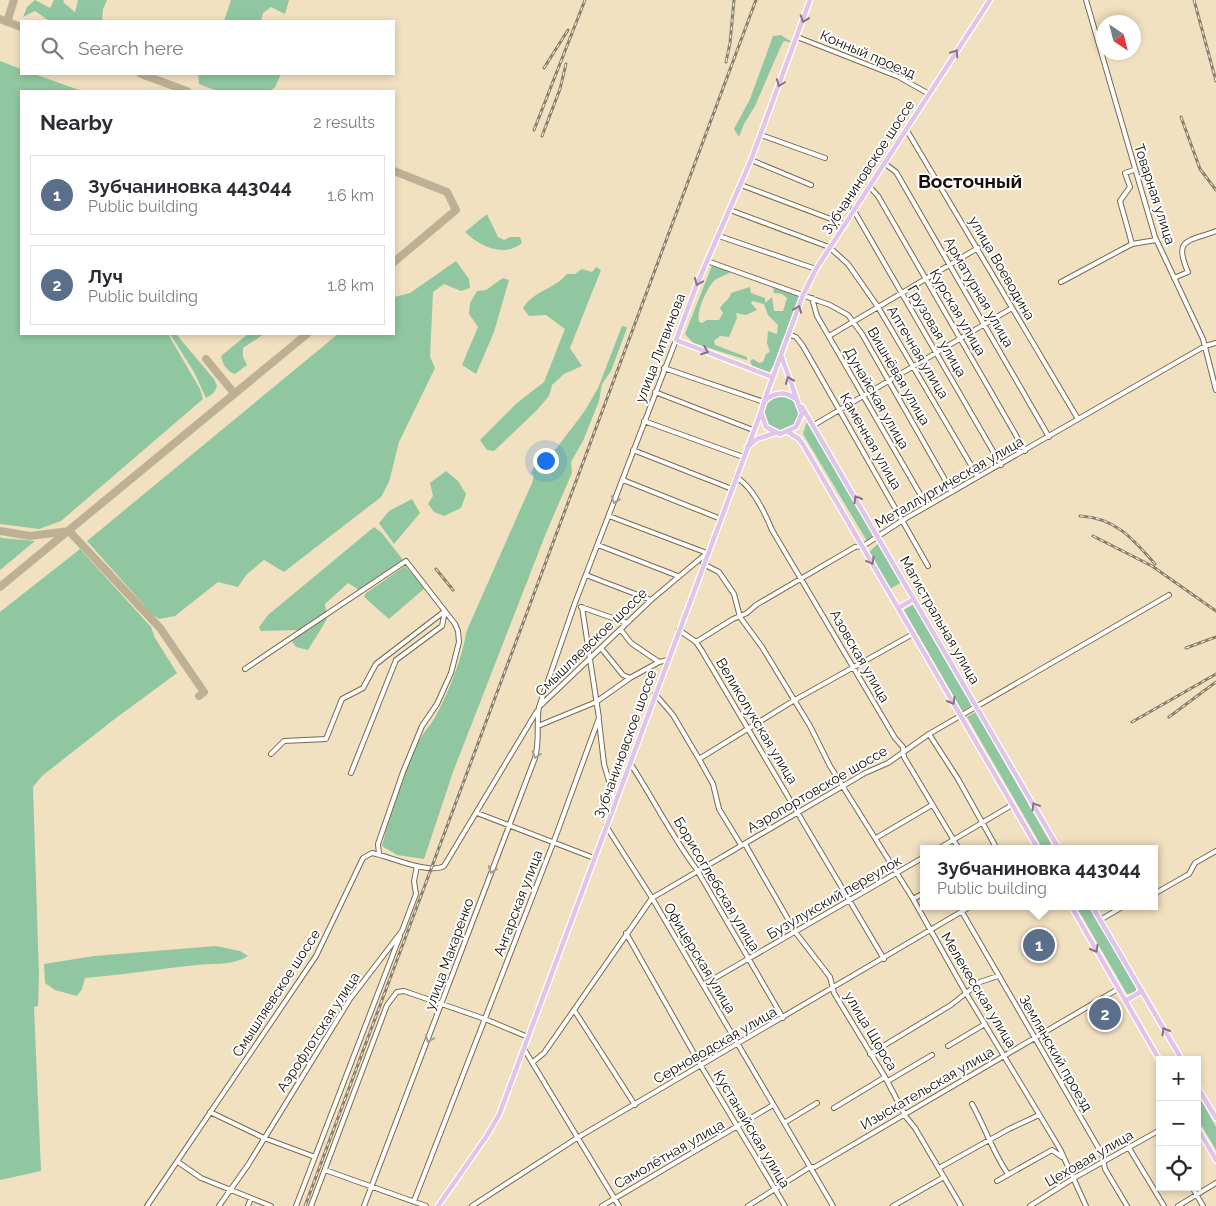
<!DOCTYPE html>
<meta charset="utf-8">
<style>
body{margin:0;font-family:Raleway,sans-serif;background:#f7f7f7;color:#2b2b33}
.controls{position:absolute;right:15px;bottom:15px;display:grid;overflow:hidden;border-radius:0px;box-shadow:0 2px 8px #0003}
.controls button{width:45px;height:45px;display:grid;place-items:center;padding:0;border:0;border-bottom:1px solid #e1e1e2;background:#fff;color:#2b2b33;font:25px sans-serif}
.compass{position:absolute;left:1096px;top:15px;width:45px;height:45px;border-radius:50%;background:#fff;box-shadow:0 2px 8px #0003;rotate:145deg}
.you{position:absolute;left:545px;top:460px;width:18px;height:18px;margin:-12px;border:4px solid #fff;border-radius:50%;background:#1a73e8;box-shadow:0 0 0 8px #1a73e833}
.badge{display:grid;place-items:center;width:32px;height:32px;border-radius:50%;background:#358b5e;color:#fff;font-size:16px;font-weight:700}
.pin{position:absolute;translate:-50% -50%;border:2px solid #fff;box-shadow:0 1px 5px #0006}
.popup{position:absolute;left:920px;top:845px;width:238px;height:65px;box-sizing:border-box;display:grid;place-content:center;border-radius:0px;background:#fff;filter:drop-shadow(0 1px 4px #0005);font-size:16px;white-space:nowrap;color:#7c7c81}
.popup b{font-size:19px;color:#2b2b33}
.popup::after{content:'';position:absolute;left:50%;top:100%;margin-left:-10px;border:10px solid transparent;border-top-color:#fff}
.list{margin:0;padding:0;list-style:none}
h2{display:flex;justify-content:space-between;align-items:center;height:65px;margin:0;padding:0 20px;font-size:21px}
h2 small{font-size:16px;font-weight:400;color:#7c7c81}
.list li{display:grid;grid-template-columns:32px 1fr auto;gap:15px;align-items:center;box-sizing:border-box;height:80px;margin:0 10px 10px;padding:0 10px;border:1px solid #e1e1e2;border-radius:0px}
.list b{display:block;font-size:19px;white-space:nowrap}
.list p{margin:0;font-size:16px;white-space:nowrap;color:#7c7c81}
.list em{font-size:16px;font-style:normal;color:#7c7c81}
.icon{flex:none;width:28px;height:28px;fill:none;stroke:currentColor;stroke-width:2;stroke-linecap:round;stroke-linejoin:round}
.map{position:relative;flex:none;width:1216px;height:1206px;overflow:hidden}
.search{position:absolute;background:#fff;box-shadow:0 2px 8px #0003;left:20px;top:20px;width:375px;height:55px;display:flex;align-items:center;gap:12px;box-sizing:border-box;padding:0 18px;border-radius:0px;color:#7c7c81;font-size:19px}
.panel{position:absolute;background:#fff;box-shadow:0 2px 8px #0003;left:20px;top:90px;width:375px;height:245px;border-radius:0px}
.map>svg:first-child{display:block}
.green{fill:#90c7a0}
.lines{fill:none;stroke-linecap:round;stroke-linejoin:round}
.taxiway{stroke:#beb094;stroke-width:8}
.minor-casing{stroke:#796a4d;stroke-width:6}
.major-casing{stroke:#fff;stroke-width:7}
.minor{stroke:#fff;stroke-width:4}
.major{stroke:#e3c4e9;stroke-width:4.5}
.rail-casing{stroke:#8b7f69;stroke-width:3}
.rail{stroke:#fff;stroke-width:1;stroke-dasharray:4;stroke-linecap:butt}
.oneway{stroke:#867382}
.oneway2{stroke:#a19f9b}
.labels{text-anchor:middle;stroke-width:4;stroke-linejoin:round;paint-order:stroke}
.street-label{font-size:14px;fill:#150f05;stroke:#fff}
.district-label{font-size:19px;font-weight:bold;fill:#150f05;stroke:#fff}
</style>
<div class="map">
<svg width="1216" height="1206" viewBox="0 0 1216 1206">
<rect width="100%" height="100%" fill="#f2e1c0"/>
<!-- green -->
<path class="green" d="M35 0 50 8 54 0H64L63 2 75 12 78 0H107L103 9 102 20 104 21 48 20 35 11 23 17 27 7Z
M231 0H289L285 14 271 7 263 13 261 21H224Z
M781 35 793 43 784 41 781 46 755 106 744 124 739 137 734 129 750 99 773 36Z
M0 61 21 69V74H34L82 91H21V334H168L200 389 203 399 61 521 39 529 0 524Z
M198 74H281L275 87 270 91H217L199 84Z
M487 214 498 237 504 240 510 237H520L522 243C504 258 479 246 465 232Z
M456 261 469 279 470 288 461 291 444 284 433 292 430 357 435 368 399 442 389 482 381 497 284 572 264 560 246 575 238 587 218 582 175 616 159 619 152 614 87 541 338 334H394V297L410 293Z
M713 263 728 269 730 273C725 275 719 277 715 280 707 287 696 312 699 322L702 323 707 320H719L723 313 720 308C724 302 729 300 731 293L750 287 751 293 765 298V303L772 297 774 311H783L787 298 782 294 774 293 773 288 794 293 799 298 777 359 769 373 752 366 750 361 753 359 759 363 763 362 766 354 770 352 767 343 768 331 777 334 778 325 768 315 764 304 752 301 751 303 757 310 746 315 736 313 737 318 729 337 720 336 714 341 715 345 747 357V360L693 343 685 334Z
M596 267 601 270 570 348 582 366 564 374 552 385 549 396 537 410 494 451 487 450 480 440 517 403 544 382 565 329 546 315 529 316 523 308C535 290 553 290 567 274H575L582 269 592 272Z
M503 278 509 280 494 332 476 374 462 365 478 327 469 314 470 303 477 291 486 290Z
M622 326 627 327 626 331 611 371 602 384 599 401 583 441 571 462 572 473 546 533 453 772 424 859 397 855 382 846C391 810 402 774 419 741 423 733 429 727 434 719 449 692 461 661 467 630L532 483 534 476 531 473 536 463 549 458 584 412 598 388Z
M170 334H176L214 379 217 386C215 392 212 395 206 398L194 372Z
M248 334H264L243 348V357L247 365 235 374C226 371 223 364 221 356Z
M764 413a17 17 0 1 1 34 0a17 17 0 1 1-34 0Z
M807 421 872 532V538L867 541 803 434Z
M446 471 458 481 466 494 461 508 444 516 434 512 428 504 433 496 430 483Z
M412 499 420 513 394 544 379 523 389 511Z
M374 527 382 533 403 560 362 592 348 583 325 604 327 619 308 650 296 647 291 640 297 630 261 631 259 627 268 615Z
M0 537 2 538 35 541 0 570Z
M879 543 902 582 890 589 869 552Z
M80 549 151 627 155 638 177 673 112 721 42 776 33 787 39 976 38 1006 34 1007 41 1171 0 1180V612Z
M405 566 425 588 389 619 364 597 366 593Z
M914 604 972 705 962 711 904 610Z
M976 712 1051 844 1043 849 967 717Z
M1076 906H1089L1136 988V993L1127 994Z
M216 946 240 951 248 956C232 966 214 963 196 965 159 969 122 975 85 978L82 989 77 996 55 990 45 983 44 964 94 956Z
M1197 1093 1216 1127V1150L1197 1118Z"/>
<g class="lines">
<!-- taxiway -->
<path class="taxiway" d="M0 19 21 27
M7 22 14 0
M141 74 187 91
M394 171 447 192 456 210 394 262
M206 359 234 393
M0 531 30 536 69 531 160 628 204 692 199 696
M0 587 307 334"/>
<!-- minor casing -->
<g class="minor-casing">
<path id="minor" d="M1086 0 1155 237 1203 339 1216 390
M797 37 899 77 929 94
M906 129 1078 419
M761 135 825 158
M751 160 811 185
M884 163 896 172 1049 437
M1134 170 1125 173 1130 187 1120 201 1132 244 1156 240
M741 185 844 224
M869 186 878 196 1025 451
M853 209 1001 465
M730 210 829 247 848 264 878 307 978 477
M719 236 816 269
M707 261 830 305 848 315 862 334 952 492
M1174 278 1188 272C1173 238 1188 242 1216 231
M1061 282 1132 244
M812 298 817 316 927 506
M788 334 796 337 803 346 928 566
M829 336 978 248
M664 368 764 402
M655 392 753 430
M644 421 743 457
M814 425 1012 308
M633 450 732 489
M736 477C753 487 765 513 772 530L895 738 903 747 904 757 959 849
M623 480 721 519
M609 516 707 553
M598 545 678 576
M703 564 719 572 734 594 740 617 762 647 810 726 830 766 913 899 966 993 1060 1149 1086 1206
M586 575 651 600
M581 607 627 623
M621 630 631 643 659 662
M679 630 696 642 702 651 884 959
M696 642 733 619 747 613 756 605 855 547 863 546 903 520 1205 346 1216 343
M601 648 623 675 630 678
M245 669 406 561 455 624 458 631 459 642 451 673 437 704 422 726 403 772 378 844 379 854
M655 694 673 715 699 759 713 784 719 809 741 845
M541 705 651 600 707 553
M599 721 604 764 615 802
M538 726 596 702 630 678 659 662 668 660
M929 734 958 779 997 849
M271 754 284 741 326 739 342 699 363 688 376 664 445 611
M699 759 793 701 913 634
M630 763C653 798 672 837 697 870L783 1018
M351 773 396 660 442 626 445 611
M477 813 594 858
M606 826 652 898 833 1206
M876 838 932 805
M745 844 796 933 830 977 834 993 885 1077 906 1117 915 1128 961 1206
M938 849 1012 805
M1154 894 1189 874 1195 863 1216 851
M913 899 924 893
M962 912 1102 1154 1105 1169 1127 1206
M1100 920 1124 906
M626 933 701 1066 785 1206
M703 985 924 857
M574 1010 635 1105
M948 1046 985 1024
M524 1049 619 1206
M870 1054 951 1005 980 982 998 976
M533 1062 544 1053 652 898 865 773 888 763 929 734 1169 595
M888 1081 932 1055
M972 1104C985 1127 993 1153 1008 1174
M834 1108 885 1077
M210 1112 264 1138 315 1157
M784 1123 817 1103
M1129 1148 1164 1206
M178 1162 201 1178 271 1206
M939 1168 1009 1129 1039 1115
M325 1170 426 1206
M997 1181 1052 1150 1062 1157
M1192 1187 1203 1206
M414 1201 554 841 599 718 582 607
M147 1206 316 956 363 858 372 853C389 856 429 875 444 866L537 711
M219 1206 248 1165 350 999 402 931 416 894 414 881 417 866
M248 1206 251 1198
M296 1206 400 936
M311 1206 387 1005 397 992 404 991 485 1019 528 1037
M364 1206 535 758C540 740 536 724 539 707L575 603 676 340
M472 1206 577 1138 971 906
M602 1206 773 1105
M748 1206 810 1167H815L1118 989
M893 1206 944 1177
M1030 1206 1074 1178 1160 1130
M1178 1206 1216 1183"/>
</g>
<!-- major casing -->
<g class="major-casing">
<path id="major" d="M781 355 802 414 796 427 780 434 766 427 761 412 767 393 803 295 816 269 990 0
M772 377 676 340 697 284 751 160 810 0
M765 401C774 392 785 391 796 399
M802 407 1059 849
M788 432 799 439 804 446 1038 849
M747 447 757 439 775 433
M898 608 914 599
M1071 906 1160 1061
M1092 906 1182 1060
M1125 1001 1142 991
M1197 1086 1216 1118
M1197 1127 1216 1160
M438 1206 486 1137 499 1115 761 412"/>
</g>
<!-- minor -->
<use href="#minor" class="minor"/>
<!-- major -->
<use href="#major" class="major"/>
<!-- rail casing -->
<g class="rail-casing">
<path id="rail" d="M1194 0 1216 81
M726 62 730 43 734 0
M544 68 568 30
M1181 117 1200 169 1216 190
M534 130 585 0
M542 136 560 89 566 64
M1080 516C1116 518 1133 539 1155 564
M1093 536 1152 566 1216 611
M436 569 453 590
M1186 648 1216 637
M1169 717 1216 682
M1132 722 1216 674
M305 1206 756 0"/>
</g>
<!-- rail -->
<use href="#rail" class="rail"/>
</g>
<!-- one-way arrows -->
<defs><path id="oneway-chevron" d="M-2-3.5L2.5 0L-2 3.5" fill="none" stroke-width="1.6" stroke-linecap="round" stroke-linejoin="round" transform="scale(1.25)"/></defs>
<g class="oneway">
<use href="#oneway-chevron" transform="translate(804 19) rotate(109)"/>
<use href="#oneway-chevron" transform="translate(955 53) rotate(-57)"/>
<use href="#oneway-chevron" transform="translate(780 83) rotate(111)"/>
<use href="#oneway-chevron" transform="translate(698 282) rotate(112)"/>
<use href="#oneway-chevron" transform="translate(798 309) rotate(-69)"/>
<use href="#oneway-chevron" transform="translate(705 351) rotate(20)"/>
<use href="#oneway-chevron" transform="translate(789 380) rotate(-112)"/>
<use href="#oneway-chevron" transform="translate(857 499) rotate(-120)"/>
<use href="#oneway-chevron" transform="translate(871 561) rotate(61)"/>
<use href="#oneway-chevron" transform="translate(952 701) rotate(60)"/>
<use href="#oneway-chevron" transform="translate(1035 806) rotate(-121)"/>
<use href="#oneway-chevron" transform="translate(1095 949) rotate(60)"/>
<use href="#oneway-chevron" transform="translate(1165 1031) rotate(-120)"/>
</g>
<g class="oneway2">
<use href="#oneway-chevron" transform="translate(615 500) rotate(111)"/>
<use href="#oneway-chevron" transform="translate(536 755) rotate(108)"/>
<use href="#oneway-chevron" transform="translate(492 870) rotate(110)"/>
<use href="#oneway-chevron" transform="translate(429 1039) rotate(112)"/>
</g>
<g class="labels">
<!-- street labels -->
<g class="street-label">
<text transform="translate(868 54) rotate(23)" y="5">Конный проезд</text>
<text transform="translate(868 167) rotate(-57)" y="5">Зубчаниновское шоссе</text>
<text transform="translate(1155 194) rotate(72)" y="5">Товарная улица</text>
<text transform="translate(1002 268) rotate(60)" y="5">улица Воеводина</text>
<text transform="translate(979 292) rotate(60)" y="5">Арматурная улица</text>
<text transform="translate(958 312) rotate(60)" y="5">Курская улица</text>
<text transform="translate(937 331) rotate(60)" y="5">Грузовая улица</text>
<text transform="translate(660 348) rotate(-69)" y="5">улица Литвинова</text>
<text transform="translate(918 352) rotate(59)" y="5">Аптечная улица</text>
<text transform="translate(899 376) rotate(60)" y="5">Вишнёвая улица</text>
<text transform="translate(877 398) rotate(60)" y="5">Дунайская улица</text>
<text transform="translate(871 441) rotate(60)" y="5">Каменная улица</text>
<text transform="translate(949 482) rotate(-30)" y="5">Металлургическая улица</text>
<text transform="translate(940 620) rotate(60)" y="5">Магистральная улица</text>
<text transform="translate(591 642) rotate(-44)" y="5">Смышляевское шоссе</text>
<text transform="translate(860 656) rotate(60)" y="5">Азовская улица</text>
<text transform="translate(757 721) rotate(59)" y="5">Великолукская улица</text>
<text transform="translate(625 744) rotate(-70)" y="5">Зубчаниновское шоссе</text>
<text transform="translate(817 789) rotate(-30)" y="5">Аэропортовское шоссе</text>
<text transform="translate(717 884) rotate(59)" y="5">Борисоглебская улица</text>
<text transform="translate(834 897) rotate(-30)" y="5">Бузулукский переулок</text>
<text transform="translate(518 903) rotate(-69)" y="5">Ангарская улица</text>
<text transform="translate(449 954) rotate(-70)" y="5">улица Макаренко</text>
<text transform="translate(700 958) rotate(59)" y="5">Офицерская улица</text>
<text transform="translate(979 990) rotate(59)" y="5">Мелекесская улица</text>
<text transform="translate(276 993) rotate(-57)" y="5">Смышляевское шоссе</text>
<text transform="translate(871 1031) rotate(59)" y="5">улица Щорса</text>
<text transform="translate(318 1032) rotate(-57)" y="5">Аэрофлотская улица</text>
<text transform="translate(715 1045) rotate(-30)" y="5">Серноводская улица</text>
<text transform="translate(1056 1053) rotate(60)" y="5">Землянский проезд</text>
<text transform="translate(927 1088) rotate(-30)" y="5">Изыскательская улица</text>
<text transform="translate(752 1129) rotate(59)" y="5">Кустанайская улица</text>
<text transform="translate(669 1154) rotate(-30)" y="5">Самолётная улица</text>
<text transform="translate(1089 1158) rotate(-30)" y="5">Цеховая улица</text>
</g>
<!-- district labels -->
<g class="district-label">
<text x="970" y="188">Восточный</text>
</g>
</g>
</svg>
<div class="controls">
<button>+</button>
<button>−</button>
<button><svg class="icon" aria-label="locate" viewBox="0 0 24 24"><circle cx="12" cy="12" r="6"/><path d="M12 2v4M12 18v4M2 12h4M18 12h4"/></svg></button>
</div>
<svg class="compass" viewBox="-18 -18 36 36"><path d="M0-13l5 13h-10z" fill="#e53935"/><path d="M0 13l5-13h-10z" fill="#7c7c81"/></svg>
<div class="you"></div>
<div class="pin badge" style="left:1039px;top:945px;background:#5c6f8a">1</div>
<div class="popup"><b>Зубчаниновка 443044</b>Public building</div>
<div class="pin badge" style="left:1105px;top:1014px;background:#5c6f8a">2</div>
<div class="search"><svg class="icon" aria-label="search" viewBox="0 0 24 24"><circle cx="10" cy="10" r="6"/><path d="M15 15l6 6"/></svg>Search here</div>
<section class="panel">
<h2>Nearby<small>2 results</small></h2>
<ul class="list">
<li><span class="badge" style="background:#5c6f8a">1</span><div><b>Зубчаниновка 443044</b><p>Public building</p></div><em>1.6 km</em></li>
<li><span class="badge" style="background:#5c6f8a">2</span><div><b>Луч</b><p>Public building</p></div><em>1.8 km</em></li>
</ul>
</section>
</div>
